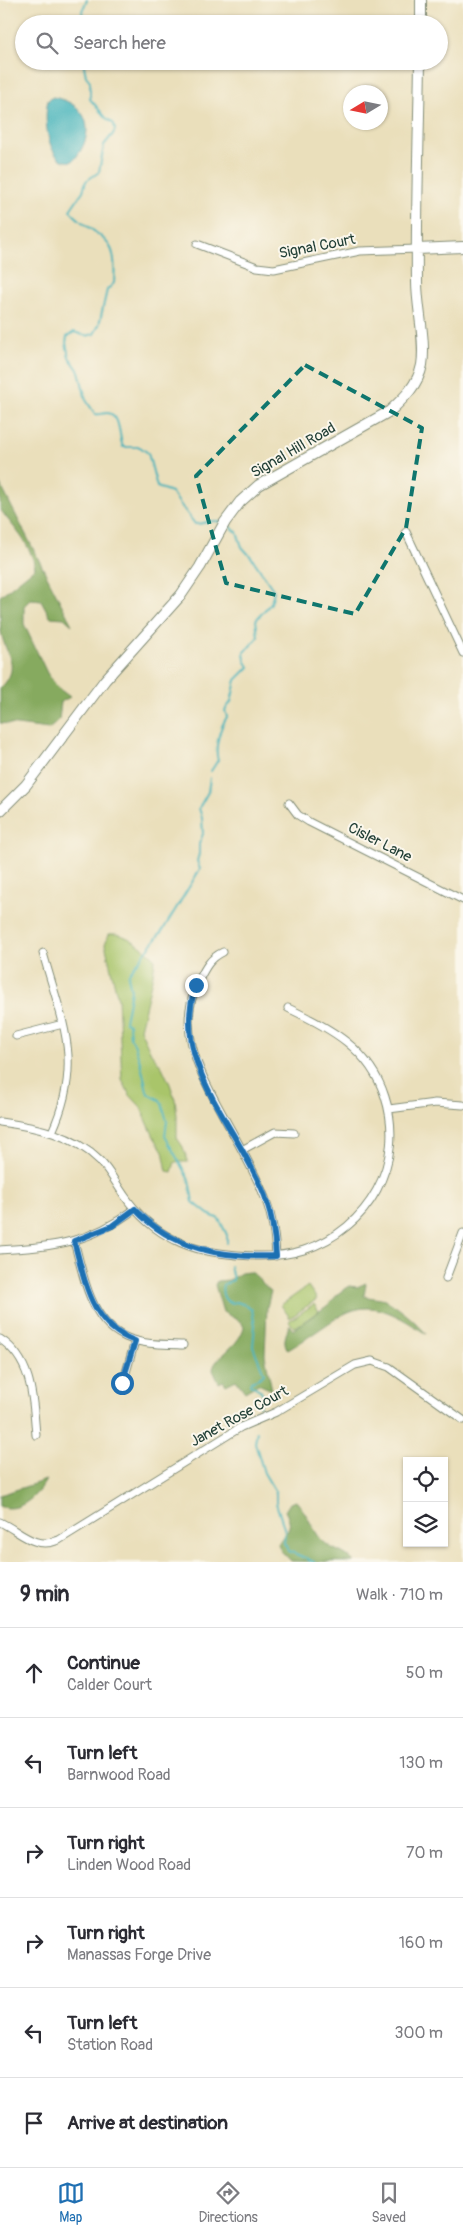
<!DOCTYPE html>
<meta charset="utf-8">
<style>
body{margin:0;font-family:Pangolin,sans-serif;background:#f2f2f3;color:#2b2b33}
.controls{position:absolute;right:15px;bottom:15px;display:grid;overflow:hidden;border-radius:0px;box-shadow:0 1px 4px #0004}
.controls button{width:45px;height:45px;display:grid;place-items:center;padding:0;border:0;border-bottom:1px solid #e1e1e2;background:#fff;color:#2b2b33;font:25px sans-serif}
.compass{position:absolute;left:343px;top:85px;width:45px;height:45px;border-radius:50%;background:#fff;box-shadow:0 1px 4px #0004;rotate:260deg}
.stop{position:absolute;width:15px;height:15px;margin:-11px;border:4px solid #1f6fb2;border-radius:50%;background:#fff}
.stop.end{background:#1f6fb2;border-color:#fff;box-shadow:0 1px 5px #0008}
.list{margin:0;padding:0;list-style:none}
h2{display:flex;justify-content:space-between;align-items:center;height:65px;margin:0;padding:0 20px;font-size:21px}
h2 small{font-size:16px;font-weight:400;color:#7c7c81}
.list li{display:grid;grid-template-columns:32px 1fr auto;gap:15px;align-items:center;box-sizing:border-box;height:90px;padding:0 20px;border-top:1px solid #e1e1e2}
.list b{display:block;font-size:19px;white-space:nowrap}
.list p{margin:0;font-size:16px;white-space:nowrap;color:#7c7c81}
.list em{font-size:16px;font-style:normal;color:#7c7c81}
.icon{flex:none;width:28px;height:28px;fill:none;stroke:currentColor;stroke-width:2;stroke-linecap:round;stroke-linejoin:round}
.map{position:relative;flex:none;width:463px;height:1562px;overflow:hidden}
.search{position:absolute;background:#fff;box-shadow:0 1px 4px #0004;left:15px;right:15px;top:15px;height:55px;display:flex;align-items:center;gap:12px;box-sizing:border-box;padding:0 18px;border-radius:28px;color:#7c7c81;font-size:19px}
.sheet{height:605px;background:#fff}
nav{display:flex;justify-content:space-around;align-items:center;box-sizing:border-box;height:70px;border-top:1px solid #e1e1e2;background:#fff;font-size:14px;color:#7c7c81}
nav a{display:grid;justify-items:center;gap:2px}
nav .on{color:#1f6fb2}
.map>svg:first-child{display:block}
.green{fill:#a9c56b;stroke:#648150}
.forest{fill:#86aa5f;stroke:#52744a}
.water{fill:#42b2ba;stroke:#307877}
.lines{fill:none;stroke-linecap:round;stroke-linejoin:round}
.stream{stroke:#42b2ba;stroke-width:2}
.street-casing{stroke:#848e78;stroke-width:9}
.secondary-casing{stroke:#848e78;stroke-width:12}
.street{stroke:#fff;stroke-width:7}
.secondary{stroke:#fff;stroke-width:10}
.route{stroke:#1f6fb2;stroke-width:6}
.marked{fill:none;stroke:#0f766e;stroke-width:4;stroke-dasharray:10 6;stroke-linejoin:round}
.labels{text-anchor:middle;stroke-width:4;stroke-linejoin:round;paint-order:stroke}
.street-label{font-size:15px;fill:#1f3d34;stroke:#fbf7ec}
</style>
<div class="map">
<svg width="463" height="1562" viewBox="0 0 463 1562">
<rect width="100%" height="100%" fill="#fbf7ec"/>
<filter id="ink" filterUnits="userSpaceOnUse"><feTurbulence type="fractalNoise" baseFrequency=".02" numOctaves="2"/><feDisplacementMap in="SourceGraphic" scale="10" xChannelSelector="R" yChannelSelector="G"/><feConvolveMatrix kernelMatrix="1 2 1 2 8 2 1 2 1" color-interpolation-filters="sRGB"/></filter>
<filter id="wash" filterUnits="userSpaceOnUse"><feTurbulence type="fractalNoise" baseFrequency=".0096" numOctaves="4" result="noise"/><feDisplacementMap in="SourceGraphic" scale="20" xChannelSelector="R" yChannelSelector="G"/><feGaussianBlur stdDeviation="1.12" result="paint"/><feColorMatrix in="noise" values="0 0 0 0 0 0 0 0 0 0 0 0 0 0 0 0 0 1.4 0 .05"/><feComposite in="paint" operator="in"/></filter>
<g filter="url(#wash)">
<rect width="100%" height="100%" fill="#eadfbb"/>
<!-- green -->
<path class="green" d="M109 934C126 932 141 947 153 956L155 960 153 975 140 1029 151 1053 162 1067 170 1084 175 1099 177 1116V1138L183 1147 188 1162H175L172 1172 167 1171 163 1151 154 1137 140 1106 129 1094 122 1079 118 999 105 944Z
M308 1286 317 1299 290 1318 281 1305Z
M314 1304 319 1311 294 1328 289 1321Z"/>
<!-- forest -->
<path class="forest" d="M0 484 72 625 64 618 50 617 41 600 31 599 24 606V624L47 673 58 688 70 697 61 702 59 720 49 729 0 723V689C22 666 6 657 1 632 0 621 0 608 0 596L35 568C31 543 14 529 0 509Z
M249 1272C260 1276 261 1284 271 1291L267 1307 265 1355 272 1390 258 1384 245 1392 236 1380 226 1385 223 1381 219 1383 213 1370C214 1356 238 1349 244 1327L241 1322 223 1312 215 1285 217 1281 229 1280 241 1273Z
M366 1283 364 1296C371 1298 378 1298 385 1300 395 1304 420 1325 426 1334 356 1285 349 1314 288 1350 282 1341 286 1336 289 1325L293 1330 328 1305 340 1292 350 1286 357 1287Z
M46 1480C37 1496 19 1514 0 1506V1495Z
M296 1501C307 1512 315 1536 325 1543 334 1551 346 1552 354 1562L291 1561 281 1551 278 1544C286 1530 295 1528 285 1511L290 1503Z"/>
<!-- water -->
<path class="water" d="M53 97C90 104 97 134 73 161 47 167 43 118 48 100Z"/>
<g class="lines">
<!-- stream -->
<path class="stream" d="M84 24 82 11 87 0
M83 61 86 76 90 81V99L106 118 114 124 115 130 113 134 104 145 99 172 86 181 83 191 70 210C73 215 77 217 81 221 109 244 117 242 114 283L107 290 99 325 94 334 86 336 74 332 67 337 66 343 69 357 79 371 86 400 95 414C100 415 103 413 107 413 121 413 119 439 123 447H140L148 453 157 487 171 492 195 524C205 525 211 518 220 522
M211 771 218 760C214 748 220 727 227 717L225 710 231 702 236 680 249 667 245 660 244 653 258 637 256 620 271 603 274 591 252 558 242 547 237 532 228 525
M210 778 208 792 199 808 202 818 203 834 199 844V854L197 861 200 869 163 930 130 972 128 976 131 990 125 1022 129 1024 130 1037C136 1042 145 1081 147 1091L148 1094 160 1100 162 1104 167 1121 165 1136 189 1180 193 1202 208 1214 219 1219 227 1235V1243
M230 1266 233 1280 223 1285C221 1293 224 1301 231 1303L237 1302 248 1306 252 1310 255 1325 253 1346 264 1374 259 1378 251 1381 250 1384 260 1390 263 1394 259 1406
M257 1431 255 1443 264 1473 276 1493V1503L285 1531 284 1543 289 1551 314 1562"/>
</g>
</g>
<g filter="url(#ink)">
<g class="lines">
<!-- street casing -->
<g class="street-casing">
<path id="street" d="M197 244 257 267 274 269 360 251 417 249
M406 532 463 653
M289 803 298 815 309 822 463 900
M223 952C210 958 205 968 199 980 176 1026 197 1067 219 1108 234 1136 251 1164 263 1193 272 1213 275 1234 276 1256
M43 953C62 1022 84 1062 52 1132
M16 1036 63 1024
M389 1109 435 1103 463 1105
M0 1122C36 1127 73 1134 100 1161 110 1171 116 1184 124 1195 137 1214 154 1230 175 1240 194 1250 215 1253 237 1255 260 1257 282 1257 304 1250 369 1229 406 1162 385 1097 370 1049 330 1028 288 1008
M242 1150 275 1132 294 1133
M74 1241C85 1280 91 1330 137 1341 151 1345 168 1344 183 1345
M0 1250C55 1246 89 1244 135 1209
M446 1278 463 1233
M0 1339C33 1360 33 1400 36 1435
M123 1383 135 1341
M0 1522C21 1532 34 1550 59 1540L241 1427 276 1412 355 1365 372 1361 389 1367 463 1420"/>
</g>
<!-- secondary casing -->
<g class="secondary-casing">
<path id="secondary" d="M421 24V0
M417 249 463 247
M0 811 26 785 105 680 181 595 200 567 225 522 240 502 259 485 390 411C404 398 418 385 422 365 426 340 417 308 417 282 416 208 419 135 420 61"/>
</g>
<!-- street -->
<use href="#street" class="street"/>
<!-- secondary -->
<use href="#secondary" class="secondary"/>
</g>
</g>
<g class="lines" filter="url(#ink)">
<!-- route -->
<path class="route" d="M122 1383 135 1341C91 1326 85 1281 74 1241L112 1226 135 1209C173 1250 223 1258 276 1256 275 1235 272 1215 265 1196 238 1126 169 1064 196 985"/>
</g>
<!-- marked area -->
<path class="marked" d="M305 365 422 428 406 528 355 614 226 583 196 476Z"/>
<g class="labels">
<!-- street labels -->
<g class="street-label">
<text transform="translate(317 246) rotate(-11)" y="5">Signal Court</text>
<text transform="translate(293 450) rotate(-30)" y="5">Signal Hill Road</text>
<text transform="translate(380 842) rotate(27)" y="5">Cisler Lane</text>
<text transform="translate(239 1416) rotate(-29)" y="5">Janet Rose Court</text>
</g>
</g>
</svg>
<div class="controls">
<button><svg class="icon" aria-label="locate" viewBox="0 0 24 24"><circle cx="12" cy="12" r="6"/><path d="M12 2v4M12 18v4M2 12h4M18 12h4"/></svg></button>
<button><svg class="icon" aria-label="layers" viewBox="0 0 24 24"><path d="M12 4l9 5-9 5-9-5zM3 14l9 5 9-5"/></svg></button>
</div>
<svg class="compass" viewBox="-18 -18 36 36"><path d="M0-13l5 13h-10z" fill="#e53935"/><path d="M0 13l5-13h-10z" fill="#7c7c81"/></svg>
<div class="stop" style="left:122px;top:1383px"></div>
<div class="stop end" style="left:196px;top:985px"></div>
<div class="search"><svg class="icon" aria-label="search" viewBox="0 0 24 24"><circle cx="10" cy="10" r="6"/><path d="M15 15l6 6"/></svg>Search here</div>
</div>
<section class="sheet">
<h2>9 min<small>Walk · 710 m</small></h2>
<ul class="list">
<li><svg class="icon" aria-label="ahead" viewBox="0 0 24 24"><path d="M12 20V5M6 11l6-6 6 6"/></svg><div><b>Continue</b><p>Calder Court</p></div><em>50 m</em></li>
<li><svg class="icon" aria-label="left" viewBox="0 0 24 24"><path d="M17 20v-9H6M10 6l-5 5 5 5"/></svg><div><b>Turn left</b><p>Barnwood Road</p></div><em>130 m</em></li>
<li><svg class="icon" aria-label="right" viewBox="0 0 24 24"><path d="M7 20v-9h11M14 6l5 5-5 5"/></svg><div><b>Turn right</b><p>Linden Wood Road</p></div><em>70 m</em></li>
<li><svg class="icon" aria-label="right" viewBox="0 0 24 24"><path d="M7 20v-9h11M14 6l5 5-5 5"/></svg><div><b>Turn right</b><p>Manassas Forge Drive</p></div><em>160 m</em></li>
<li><svg class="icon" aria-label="left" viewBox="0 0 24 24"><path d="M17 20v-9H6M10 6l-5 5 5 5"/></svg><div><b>Turn left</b><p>Station Road</p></div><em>300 m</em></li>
<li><svg class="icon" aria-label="arrive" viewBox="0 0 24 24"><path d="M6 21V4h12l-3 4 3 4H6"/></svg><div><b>Arrive at destination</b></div></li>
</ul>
</section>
<nav>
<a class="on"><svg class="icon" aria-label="map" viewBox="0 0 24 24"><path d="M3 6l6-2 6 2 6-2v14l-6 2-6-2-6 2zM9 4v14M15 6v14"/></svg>Map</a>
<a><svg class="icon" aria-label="directions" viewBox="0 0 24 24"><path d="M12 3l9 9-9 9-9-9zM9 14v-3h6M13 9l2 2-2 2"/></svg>Directions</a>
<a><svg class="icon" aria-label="saved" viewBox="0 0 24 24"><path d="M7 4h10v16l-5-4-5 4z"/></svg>Saved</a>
</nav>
